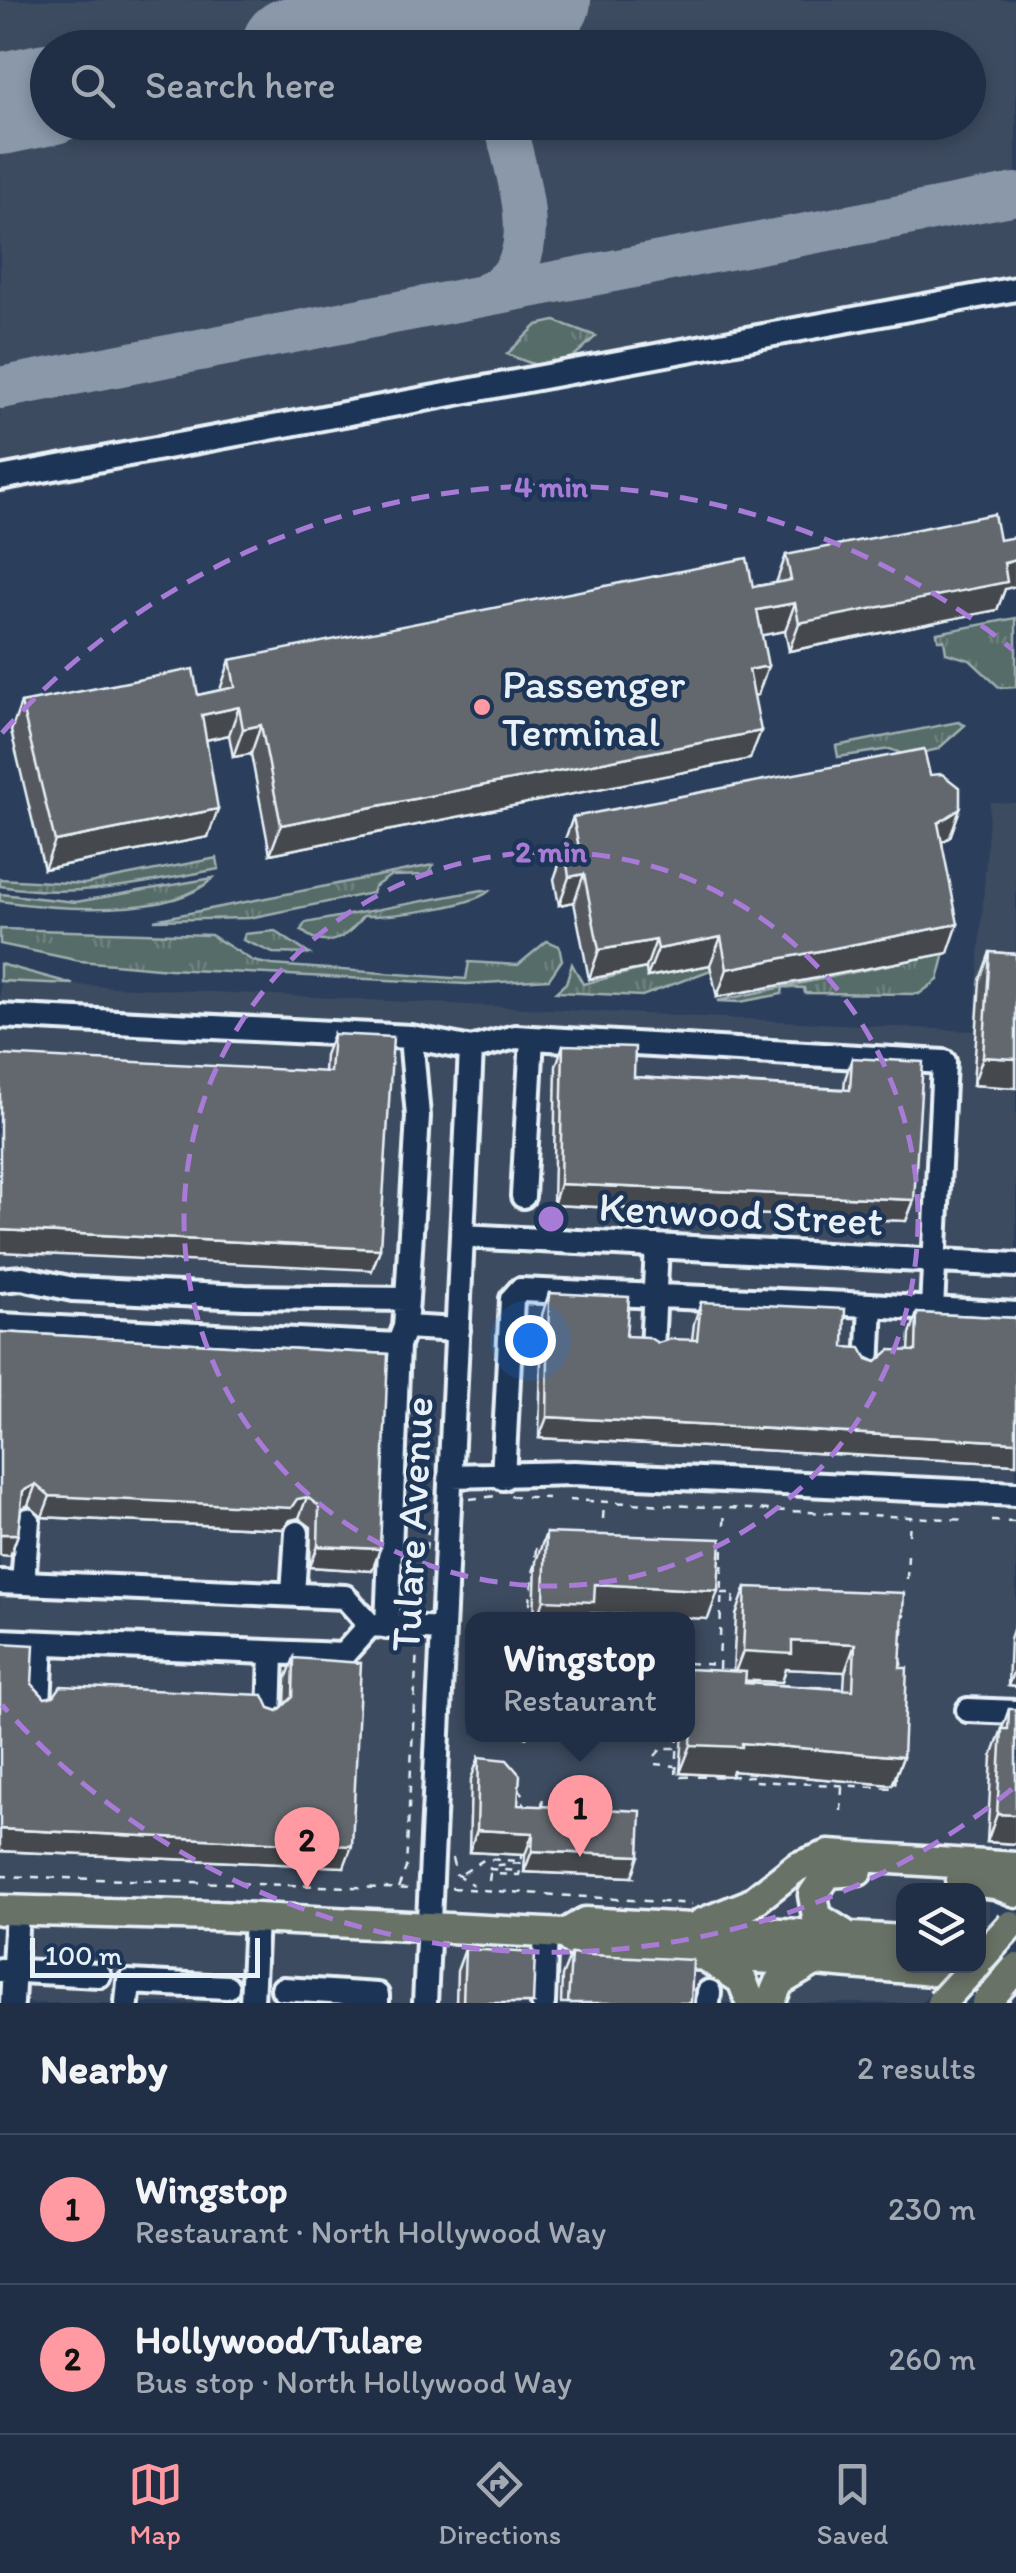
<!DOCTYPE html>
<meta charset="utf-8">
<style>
body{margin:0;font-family:Itim,sans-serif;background:#2d3b50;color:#f1f3f6}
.controls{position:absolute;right:30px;bottom:30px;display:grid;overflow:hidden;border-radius:20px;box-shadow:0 5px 15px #0003}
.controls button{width:90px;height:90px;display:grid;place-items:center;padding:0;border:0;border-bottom:2px solid #3d4a5e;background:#202f45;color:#f1f3f6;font:50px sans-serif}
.scale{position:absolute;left:30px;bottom:25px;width:230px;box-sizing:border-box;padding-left:10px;border:5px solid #e8f1f8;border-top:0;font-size:28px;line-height:35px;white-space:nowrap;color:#e8f1f8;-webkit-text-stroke:8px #1d3557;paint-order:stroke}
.you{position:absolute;left:530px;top:1340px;width:35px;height:35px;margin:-25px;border:8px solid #fff;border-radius:50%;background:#1a73e8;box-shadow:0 0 0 15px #1a73e833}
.badge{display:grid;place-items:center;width:65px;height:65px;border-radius:50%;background:#ff9aa2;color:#111;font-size:32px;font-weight:700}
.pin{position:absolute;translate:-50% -82px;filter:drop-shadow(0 2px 5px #0008)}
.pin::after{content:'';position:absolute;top:52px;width:35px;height:30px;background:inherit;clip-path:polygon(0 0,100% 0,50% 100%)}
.popup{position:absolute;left:465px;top:1612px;width:230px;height:130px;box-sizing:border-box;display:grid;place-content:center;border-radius:20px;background:#202f45;filter:drop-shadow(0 2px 8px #0005);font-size:32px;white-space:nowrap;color:#a2a9b3}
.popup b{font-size:38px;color:#f1f3f6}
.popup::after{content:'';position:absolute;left:50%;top:100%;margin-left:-20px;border:20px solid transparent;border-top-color:#202f45}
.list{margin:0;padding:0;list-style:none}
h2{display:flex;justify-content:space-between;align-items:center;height:130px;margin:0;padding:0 40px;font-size:42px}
h2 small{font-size:32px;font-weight:400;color:#a2a9b3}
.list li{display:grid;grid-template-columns:65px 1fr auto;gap:30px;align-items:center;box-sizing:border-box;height:150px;padding:0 40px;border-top:2px solid #3d4a5e}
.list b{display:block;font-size:38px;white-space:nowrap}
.list p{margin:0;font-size:32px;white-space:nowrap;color:#a2a9b3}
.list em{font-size:32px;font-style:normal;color:#a2a9b3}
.icon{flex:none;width:55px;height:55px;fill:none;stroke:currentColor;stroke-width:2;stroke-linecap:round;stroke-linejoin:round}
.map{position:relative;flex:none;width:1016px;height:2003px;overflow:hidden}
.search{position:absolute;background:#202f45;box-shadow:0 5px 15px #0003;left:30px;right:30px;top:30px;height:110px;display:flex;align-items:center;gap:25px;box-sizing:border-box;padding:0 35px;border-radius:55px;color:#a2a9b3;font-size:38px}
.sheet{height:430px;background:#202f45}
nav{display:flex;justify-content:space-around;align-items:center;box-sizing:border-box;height:140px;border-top:2px solid #3d4a5e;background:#202f45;font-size:28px;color:#a2a9b3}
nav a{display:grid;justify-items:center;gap:5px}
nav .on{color:#ff9aa2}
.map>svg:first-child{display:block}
.built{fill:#3c4b61;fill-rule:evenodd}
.grass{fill:url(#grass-tufts);stroke:#9faeb0;stroke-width:2.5}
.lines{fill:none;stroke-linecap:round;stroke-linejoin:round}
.taxiway{stroke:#8a98aa;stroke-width:42}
.runway{stroke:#8a98aa;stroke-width:102}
.minor-casing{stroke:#e8f1f8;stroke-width:30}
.major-casing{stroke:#e8f1f8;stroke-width:35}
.path{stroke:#e8f1f8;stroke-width:2.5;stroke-dasharray:8 8;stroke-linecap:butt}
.minor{stroke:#1d3557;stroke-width:22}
.major{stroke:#697266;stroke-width:28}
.major-bridge-casing{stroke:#e8f1f8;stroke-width:35;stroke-linecap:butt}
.major-bridge{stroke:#697266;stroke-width:28}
.wall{fill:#55595f;stroke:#e8f1f8;stroke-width:2.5;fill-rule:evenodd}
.shaded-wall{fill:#45494d;stroke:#e8f1f8;stroke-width:2.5}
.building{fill:#63686e;stroke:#e8f1f8;stroke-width:2.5}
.ring{fill:none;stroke:#a77bd6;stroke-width:5;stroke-dasharray:18 12}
.poi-dot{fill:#ff9aa2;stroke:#1d3557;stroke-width:4}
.labels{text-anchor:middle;stroke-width:9;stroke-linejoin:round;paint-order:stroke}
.poi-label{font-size:42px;fill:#e8f1f8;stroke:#1d3557;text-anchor:start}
.street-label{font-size:42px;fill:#e8f1f8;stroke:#1d3557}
.centre{fill:#a77bd6;stroke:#1d3557;stroke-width:5}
.ring-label{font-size:30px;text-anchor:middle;font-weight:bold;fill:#a77bd6;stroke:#1d3557;stroke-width:9;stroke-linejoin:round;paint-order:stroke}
</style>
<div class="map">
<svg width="1016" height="2003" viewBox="0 0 1016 2003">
<defs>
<pattern id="grass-tufts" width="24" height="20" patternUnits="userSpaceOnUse" patternTransform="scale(2.5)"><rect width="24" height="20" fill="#566c68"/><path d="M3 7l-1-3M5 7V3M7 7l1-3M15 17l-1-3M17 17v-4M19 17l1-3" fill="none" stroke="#6e817e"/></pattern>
</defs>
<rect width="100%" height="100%" fill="#2b3f5c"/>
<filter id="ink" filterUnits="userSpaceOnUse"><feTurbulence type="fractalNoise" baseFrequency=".01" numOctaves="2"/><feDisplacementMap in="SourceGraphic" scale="20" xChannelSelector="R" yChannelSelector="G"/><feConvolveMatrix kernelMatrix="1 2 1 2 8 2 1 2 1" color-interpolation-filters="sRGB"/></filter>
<g filter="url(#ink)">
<!-- built -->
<path class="built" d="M0 0H1016V300L0 495ZM48 48H968V122H48Z
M990 802 1016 803V1871L989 1902 990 1928 979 1940 978 1890H904V1966H955L921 2003H0V981L974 1031ZM472 1620H688V1734H472Z"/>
<!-- grass -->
<path class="grass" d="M555 321 596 336C558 372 555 374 507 354L537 325Z
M1016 618V687L1000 688 970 660 946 653 944 640H938L937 633Z
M958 722 965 725 938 749 908 756 890 749 838 757 836 746Z
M217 858 219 869C144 883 76 899 0 886V879L84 884Z
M433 865 428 875 390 876 374 887 372 893 249 918 154 920Z
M213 878C172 919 54 909 0 901V894L76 902Z
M482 890 489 891C471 907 388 917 363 916 346 940 325 951 301 930L305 923Z
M0 929 211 935 253 961 272 965 466 979 469 962 518 965 547 941 559 946 562 960 549 979 467 984 169 969 80 961 0 944Z
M275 931 309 954 273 953 243 940 245 934Z
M945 953 938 980 919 994 805 993 804 988 783 987 782 994 740 1002 717 1001Z
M0 964 73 984 0 981Z
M572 964 583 984 646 968 710 965 711 970 642 996 556 992 566 983Z"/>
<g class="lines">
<!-- taxiway -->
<path class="taxiway" d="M479 0 489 48
M383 30 430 33 464 48
M509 48 526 22 564 0
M486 294C553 266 515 175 505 122
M0 388 1016 194"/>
<!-- runway -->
<path class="runway" d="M292 48 540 0
M0 104 48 94"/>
<!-- minor casing -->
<g class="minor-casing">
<path id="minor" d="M0 478 1016 289
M0 1016 411 1037 471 1049 515 1037 944 1062 932 1309 1016 1314
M523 1196 532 1038
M462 1236 1016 1265
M0 1280 22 1278 73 1289 245 1297 407 1299 405 1327 458 1330
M407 1299 418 1116 411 1037
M0 1325 398 1345 405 1327
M652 1350 657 1246
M868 1368 871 1305 932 1309
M451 1476 574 1473 1016 1494
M503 1478 512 1299 520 1290 871 1305
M0 1582 345 1597 370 1625
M23 1583 28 1520
M293 1594 297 1533
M387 1627 398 1345
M0 1641 343 1655 370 1625 443 1629
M39 1705 42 1643
M968 1710 1016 1712
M270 1717 272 1653
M0 1970 99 1975
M283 1989 377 1995V2003
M12 2003 17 1911
M127 2003 129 1982 227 1987
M252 2003 256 1918
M425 2003 471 1049
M543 2003 546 1933
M708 2003 709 1992"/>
</g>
<!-- major casing -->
<g class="major-casing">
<path id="major" d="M960 1880 995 1884 1016 1892
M0 1910 216 1916 565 1934 585 1922 904 1940
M702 1923 750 1904 797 1867 829 1855 1016 1867
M565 1934 583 1950 816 1961 1016 1978
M844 1934 817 1917 813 1895 828 1873 858 1871
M706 1957 742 1980 751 2003
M770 2003 779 1982 813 1962"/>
</g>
<!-- path -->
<path class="path" d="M510 1496 548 1498
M470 1499 497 1496
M569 1500 968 1520
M603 1519 604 1503
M991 1521 1016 1522
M724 1525 725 1509
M909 1535 910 1518
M426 1550 428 1528
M907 1579 908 1554
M721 1593H734L733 1605H742
M899 1614 904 1615 901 1667
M528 1620 536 1549 541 1550
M468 1654H472
M688 1663 720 1665
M719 1669 723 1546
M799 1686 846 1689
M678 1734 676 1777 755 1776 754 1781 895 1788 896 1775
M526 1739V1734
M655 1756 662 1748H676
M655 1764 675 1766
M518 1788 524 1795 523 1808
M542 1807 543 1795
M561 1808 562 1796
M607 1810 608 1798
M841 1811 842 1787
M452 1858 456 1874 473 1885
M463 1873 485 1859 521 1861V1856
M0 1876 413 1889
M489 1881 490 1874 519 1875 520 1871 490 1869V1866L521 1863
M398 1888 406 1868 417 1647
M451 1888 692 1904"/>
<!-- minor -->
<use href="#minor" class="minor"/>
<!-- major -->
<use href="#major" class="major"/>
<!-- major-bridge casing -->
<g class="major-bridge-casing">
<path id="major-bridge" d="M978 1961 1011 1925
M941 2003 975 1966
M986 2003 1016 1968"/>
</g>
<!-- major-bridge -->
<use href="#major-bridge" class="major-bridge"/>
</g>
<!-- wall -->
<path class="wall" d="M786 555 1005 589 997 610 789 651 785 631 762 635 758 695H754L750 759 270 854 251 754 233 757 229 735 206 740 208 837 44 869 11 731 21 703 198 695 220 690 230 660 776 583Z
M930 775 960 809 950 837 942 842 948 953 717 997 710 965 647 977 646 968 589 979 574 902 559 905 554 879 564 851 563 845 573 817Z
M990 952 1016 954V1088L973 1085 980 980Z
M333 1034 380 1249 372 1270 324 1072 325 1055Z
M563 1045 634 1077 844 1089 845 1079 852 1058 914 1200 906 1221 553 1205 556 1066Z
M549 1293 626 1336 658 1343 692 1340 694 1323 701 1302 844 1347 876 1362 909 1351 910 1334 917 1313 1016 1318V1464L539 1438 542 1315Z
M0 1332 388 1354 372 1571 310 1567 311 1527 299 1518 290 1520 283 1529 42 1517 28 1505 21 1509 18 1534 10 1556Z
M546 1533 708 1619 590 1613 588 1620H534L536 1561Z
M746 1587 900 1668 903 1757 892 1785 733 1771 731 1776 680 1773 683 1734H688V1669L733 1672 736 1615ZM786 1669 845 1672 844 1689 745 1683V1680L782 1682Z
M1016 1621V1687L1008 1686 1010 1639Z
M294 1658 344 1867 0 1851 32 1684 45 1698 269 1708 278 1711 285 1704 286 1679Z
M1009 1709 1016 1844 987 1842 992 1757Z
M479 1757 518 1805 632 1877 524 1872 525 1855 469 1852 471 1779Z
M465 1949 533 2003H456L457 1971Z
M571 1954 691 2003H561L562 1976Z"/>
<!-- shaded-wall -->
<path class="shaded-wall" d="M1016 560V586L1005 589 997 610 789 651 799 623Z
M795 603 785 631 747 638 757 610Z
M768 666 758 695 739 699 749 670Z
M239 707 229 735 191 743 202 715Z
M261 725 251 754 233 757 243 729Z
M761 731 750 759 270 854 281 825Z
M218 809 208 837 44 869 55 841Z
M960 809 950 837 928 851 938 823Z
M584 874 574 902 559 905 569 877Z
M958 924 948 953 717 997 727 969Z
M721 937 710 965 647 977 658 949Z
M656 940 646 968 589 979 599 950Z
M983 1057 1016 1059V1088L973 1085Z
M560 1184 914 1200 906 1221 553 1205Z
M0 1230 380 1249 372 1270 0 1252Z
M547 1417 1016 1442V1464L539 1438Z
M36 1484 28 1505 15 1512 23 1491Z
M50 1496 297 1499 307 1497 299 1518 290 1520 283 1529 42 1517Z
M0 1534H18L10 1556 0 1555Z
M318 1546 380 1549 372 1571 310 1567Z
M595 1584 718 1591 708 1619 590 1613 588 1620H537L544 1600Z
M792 1641 855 1644 845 1672 786 1669 782 1682 732 1680 743 1651Z
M1016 1665V1687L1008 1686Z
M688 1699H693L688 1715Z
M742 1743 903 1757 892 1785 733 1771 731 1776 680 1773 691 1745Z
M997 1814 1016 1815V1844L987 1842Z
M0 1829 352 1846 344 1867 0 1851Z
M477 1830 533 1833 525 1855 469 1852Z
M532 1851 639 1856 632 1877 524 1872Z"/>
<!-- building -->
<path class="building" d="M994 514 999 540 1016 537V560L1004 563 1007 582 799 623 795 603 757 610 768 666 749 670 761 731 281 825 261 725 243 729 239 707 202 715 218 809 55 841 21 703 193 669 198 695 235 687 230 660 747 558 753 587 791 580 786 555Z
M924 749 930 775 942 774 960 788V809L938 823 958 924 727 969 721 937 658 949 656 940 599 950 584 874 569 877 565 850 579 848 573 817Z
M990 952 1016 954V1059L983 1057Z
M333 1034 393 1037 380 1249 0 1230V1055L330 1072Z
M563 1045 635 1047 634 1077 850 1090 852 1058 923 1062 914 1200 560 1184Z
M549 1293 629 1297 626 1336 648 1337 658 1343 671 1339 697 1340 701 1302 845 1309 844 1347 861 1348 867 1359 876 1362 890 1350 916 1351 917 1313 1016 1318V1442L547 1417Z
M0 1332 388 1354 380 1549 318 1546 319 1506 307 1497 297 1499 291 1508 50 1496 36 1484 23 1491 18 1534H0Z
M546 1533 721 1539 718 1591 595 1584 594 1602 544 1600Z
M746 1587 904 1593 900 1668H907L903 1757 742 1743V1747L691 1745 693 1699H688V1669L746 1672 745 1683 853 1690 855 1644 792 1641V1654L743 1651Z
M0 1643 34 1645 32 1684 45 1698 54 1696 61 1686 263 1695 269 1708 278 1711 293 1697 294 1658 361 1663 352 1846 0 1829Z
M1009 1709H1016V1815L997 1814 1002 1729H1008Z
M479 1757 507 1760 520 1775 518 1805 641 1811 639 1856 532 1851 533 1833 477 1830Z
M465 1949 535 1953 533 2003H463Z
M571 1954 693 1960 691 2003H568Z"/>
</g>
<!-- distance rings -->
<g class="ring">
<circle cx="551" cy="1219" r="367"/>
<path d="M1012 1789A733 733 0 0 1 2 1705M2 733A733 733 0 0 1 1012 649"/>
</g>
<!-- markers -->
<circle class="poi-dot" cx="482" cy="707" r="10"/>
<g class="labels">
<!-- poi labels -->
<g class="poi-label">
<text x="502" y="698">Passenger<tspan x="502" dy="48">Terminal</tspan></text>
</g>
<!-- street labels -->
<g class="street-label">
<text transform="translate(741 1213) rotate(3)" y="15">Kenwood Street</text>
<text transform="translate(411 1524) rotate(-87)" y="15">Tulare Avenue</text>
</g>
</g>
<circle cx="551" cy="1219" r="15" class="centre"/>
<g class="ring-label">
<text x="551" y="497">4 min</text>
<text x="551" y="862">2 min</text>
</g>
</svg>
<div class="controls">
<button><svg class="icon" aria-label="layers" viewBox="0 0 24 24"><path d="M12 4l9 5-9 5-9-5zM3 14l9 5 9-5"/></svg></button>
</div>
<div class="scale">100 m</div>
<div class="you"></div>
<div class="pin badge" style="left:580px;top:1857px">1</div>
<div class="popup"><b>Wingstop</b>Restaurant</div>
<div class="pin badge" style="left:307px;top:1889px">2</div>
<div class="search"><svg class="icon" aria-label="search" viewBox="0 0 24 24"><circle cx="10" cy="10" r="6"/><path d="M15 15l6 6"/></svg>Search here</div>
</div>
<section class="sheet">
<h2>Nearby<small>2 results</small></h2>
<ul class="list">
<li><span class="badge">1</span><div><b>Wingstop</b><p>Restaurant · North Hollywood Way</p></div><em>230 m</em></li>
<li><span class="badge">2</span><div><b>Hollywood/Tulare</b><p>Bus stop · North Hollywood Way</p></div><em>260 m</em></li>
</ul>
</section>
<nav>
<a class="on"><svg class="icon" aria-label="map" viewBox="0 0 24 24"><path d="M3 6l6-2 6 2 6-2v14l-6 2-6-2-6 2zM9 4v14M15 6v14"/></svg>Map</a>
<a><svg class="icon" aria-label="directions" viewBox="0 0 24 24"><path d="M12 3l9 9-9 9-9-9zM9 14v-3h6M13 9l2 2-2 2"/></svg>Directions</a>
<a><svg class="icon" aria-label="saved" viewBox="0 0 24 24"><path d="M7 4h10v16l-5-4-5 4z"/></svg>Saved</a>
</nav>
